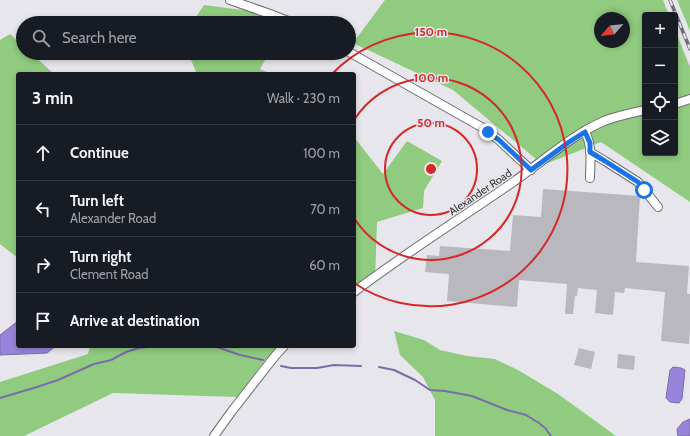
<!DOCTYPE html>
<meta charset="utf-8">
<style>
body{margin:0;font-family:Cabin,sans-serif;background:#242831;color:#f1f3f6}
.controls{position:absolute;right:12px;top:12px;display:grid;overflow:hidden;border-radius:4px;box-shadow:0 2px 6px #0003}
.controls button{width:36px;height:36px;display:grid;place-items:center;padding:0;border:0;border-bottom:1px solid #363941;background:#171b24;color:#f1f3f6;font:20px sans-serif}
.compass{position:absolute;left:594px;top:12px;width:36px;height:36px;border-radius:50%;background:#171b24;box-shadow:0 2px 6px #0003;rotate:243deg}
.stop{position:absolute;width:12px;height:12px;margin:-9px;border:3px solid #1a73e8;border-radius:50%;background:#fff}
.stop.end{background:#1a73e8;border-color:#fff;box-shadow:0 1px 4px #0008}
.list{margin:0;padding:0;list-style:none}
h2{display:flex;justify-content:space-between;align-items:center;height:52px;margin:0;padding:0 16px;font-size:17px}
h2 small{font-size:13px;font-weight:400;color:#9ea1a6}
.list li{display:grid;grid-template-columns:26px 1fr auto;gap:12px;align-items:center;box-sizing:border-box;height:56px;padding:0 16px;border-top:1px solid #363941}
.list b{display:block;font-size:15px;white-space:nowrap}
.list p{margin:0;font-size:13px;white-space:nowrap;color:#9ea1a6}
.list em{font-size:13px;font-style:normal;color:#9ea1a6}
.icon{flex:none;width:22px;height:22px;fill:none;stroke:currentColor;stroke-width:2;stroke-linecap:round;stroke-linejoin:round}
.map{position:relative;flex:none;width:690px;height:436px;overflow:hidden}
.search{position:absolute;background:#171b24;box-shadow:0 2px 6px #0003;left:16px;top:16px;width:340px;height:44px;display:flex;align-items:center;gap:10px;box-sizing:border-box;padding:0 14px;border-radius:22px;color:#9ea1a6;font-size:15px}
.panel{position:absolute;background:#171b24;box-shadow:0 2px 6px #0003;left:16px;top:72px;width:340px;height:276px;border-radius:4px}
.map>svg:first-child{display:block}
.green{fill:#90cb7f;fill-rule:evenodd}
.water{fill:#9885db;stroke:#7b6daa}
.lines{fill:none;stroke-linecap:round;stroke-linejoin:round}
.stream{stroke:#7b6daa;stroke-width:2}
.building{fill:#b9b8be}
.minor-casing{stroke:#6c6b71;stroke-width:10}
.minor{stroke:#fff;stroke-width:8}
.rail-casing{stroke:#6e6d71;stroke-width:3.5}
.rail{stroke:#e7e6ec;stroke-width:2;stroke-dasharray:6;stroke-linecap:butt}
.route{stroke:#1a73e8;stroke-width:5}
.ring{fill:none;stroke:#d62828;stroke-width:2}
.labels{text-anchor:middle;stroke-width:3;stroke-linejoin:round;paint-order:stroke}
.street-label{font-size:11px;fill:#373639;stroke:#e7e6ec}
.centre{fill:#d62828;stroke:#e7e6ec;stroke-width:2}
.ring-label{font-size:12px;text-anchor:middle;font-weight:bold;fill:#d62828;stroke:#e7e6ec;stroke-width:3;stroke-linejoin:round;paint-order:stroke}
</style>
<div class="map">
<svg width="690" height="436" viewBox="0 0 690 436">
<rect width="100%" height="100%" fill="#e7e6ec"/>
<!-- green -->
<path class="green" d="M385 0H663L669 15H645V153H675V30L690 67V202L601 142 543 165 453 90 353 43ZM600 18H624V42H600Z
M677 0H690V31Z
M204 5 290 16 286 23H192Z
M10 34 23 46V53H31L54 74H18V258L0 244V40Z
M188 53H269L260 69 271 74H197Z
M354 137 383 174 407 141 442 161 424 191 423 208 377 222 375 280 354 290Z
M394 331 424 340 440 350 467 356 495 359 518 370 558 394 616 436H435V400L423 377 400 355Z
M90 346H281L263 363 237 397 113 393 24 436H0V382L88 354Z"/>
<!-- water -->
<path class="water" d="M18 321V346H56L47 353 0 355V335Z
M673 367 681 368 685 370 682 399 679 403 670 402 666 398 670 370Z
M690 419V436H678L677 429 683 422Z"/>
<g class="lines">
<!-- stream -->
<path class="stream" d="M214 346 240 355 263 360
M281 366 291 368H317L334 365 361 366
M379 367 394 370 415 380 430 390 445 391 472 396 507 410 526 415 539 423 545 428 551 436
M0 398 37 387 58 380 94 364 111 360 126 352 139 348 155 346"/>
</g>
<!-- building -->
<path class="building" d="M543 189 640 196 636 262 689 266 687 294H690V327L689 344 661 341 665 292 625 288 624 293 615 292 613 315 595 313 597 290 578 288 577 296H575L573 314H565L567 284 519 280 517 307 447 301 449 274 425 272 427 255 439 256 440 246 510 251 513 215 541 217Z
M579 348 595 352 591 369 574 365Z
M618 354 635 356 634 370 617 368Z"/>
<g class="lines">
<!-- minor casing -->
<g class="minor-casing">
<path id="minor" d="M230 0 270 14 293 23
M349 52 483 128 499 140 531 170
M675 104 690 99
M585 132C593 147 590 162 590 178
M590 152 605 161 638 182 658 207
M354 292C403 255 455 222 506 187 538 166 569 136 604 121 617 116 631 113 645 110
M214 436 232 411 275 356 284 346"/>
</g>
<!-- minor -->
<use href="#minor" class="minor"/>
<!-- rail casing -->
<g class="rail-casing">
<path id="rail" d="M670 0 690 49"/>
</g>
<!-- rail -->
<use href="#rail" class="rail"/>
</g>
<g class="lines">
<!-- route -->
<path class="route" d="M488 132 499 140 531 170 569 142 585 132 590 143V152L605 161 638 182 644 190"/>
</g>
<!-- distance rings -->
<g class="ring">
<circle cx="431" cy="169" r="46"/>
<path d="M354 120A91 91 0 1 1 354 218"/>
<path d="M332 74A137 137 0 1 1 354 283"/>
</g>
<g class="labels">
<!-- street labels -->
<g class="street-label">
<text transform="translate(480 192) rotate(-34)" y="4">Alexander Road</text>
</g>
</g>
<circle cx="431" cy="169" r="6" class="centre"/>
<g class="ring-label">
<text x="431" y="36">150 m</text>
<text x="431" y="82">100 m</text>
<text x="431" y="127">50 m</text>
</g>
</svg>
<div class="controls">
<button>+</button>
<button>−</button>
<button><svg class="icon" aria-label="locate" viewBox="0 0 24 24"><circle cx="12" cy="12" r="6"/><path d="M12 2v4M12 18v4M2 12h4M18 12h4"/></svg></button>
<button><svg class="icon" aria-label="layers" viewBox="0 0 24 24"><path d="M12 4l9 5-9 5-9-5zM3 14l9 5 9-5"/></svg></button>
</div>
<svg class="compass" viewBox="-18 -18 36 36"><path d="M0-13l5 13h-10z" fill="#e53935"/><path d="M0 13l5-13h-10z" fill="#9ea1a6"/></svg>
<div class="stop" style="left:644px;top:190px"></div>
<div class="stop end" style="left:488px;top:132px"></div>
<div class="search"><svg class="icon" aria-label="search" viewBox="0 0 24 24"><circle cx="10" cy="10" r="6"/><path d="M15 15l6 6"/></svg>Search here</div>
<section class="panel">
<h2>3 min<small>Walk · 230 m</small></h2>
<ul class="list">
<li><svg class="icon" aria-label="ahead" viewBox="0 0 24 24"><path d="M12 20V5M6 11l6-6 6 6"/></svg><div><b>Continue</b></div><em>100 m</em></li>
<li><svg class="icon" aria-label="left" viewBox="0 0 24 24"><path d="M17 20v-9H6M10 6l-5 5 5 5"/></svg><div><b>Turn left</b><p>Alexander Road</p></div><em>70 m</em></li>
<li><svg class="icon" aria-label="right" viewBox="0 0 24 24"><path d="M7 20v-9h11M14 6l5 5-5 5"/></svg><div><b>Turn right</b><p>Clement Road</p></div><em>60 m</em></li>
<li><svg class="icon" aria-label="arrive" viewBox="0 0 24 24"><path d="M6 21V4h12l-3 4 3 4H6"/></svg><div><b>Arrive at destination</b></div></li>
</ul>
</section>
</div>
